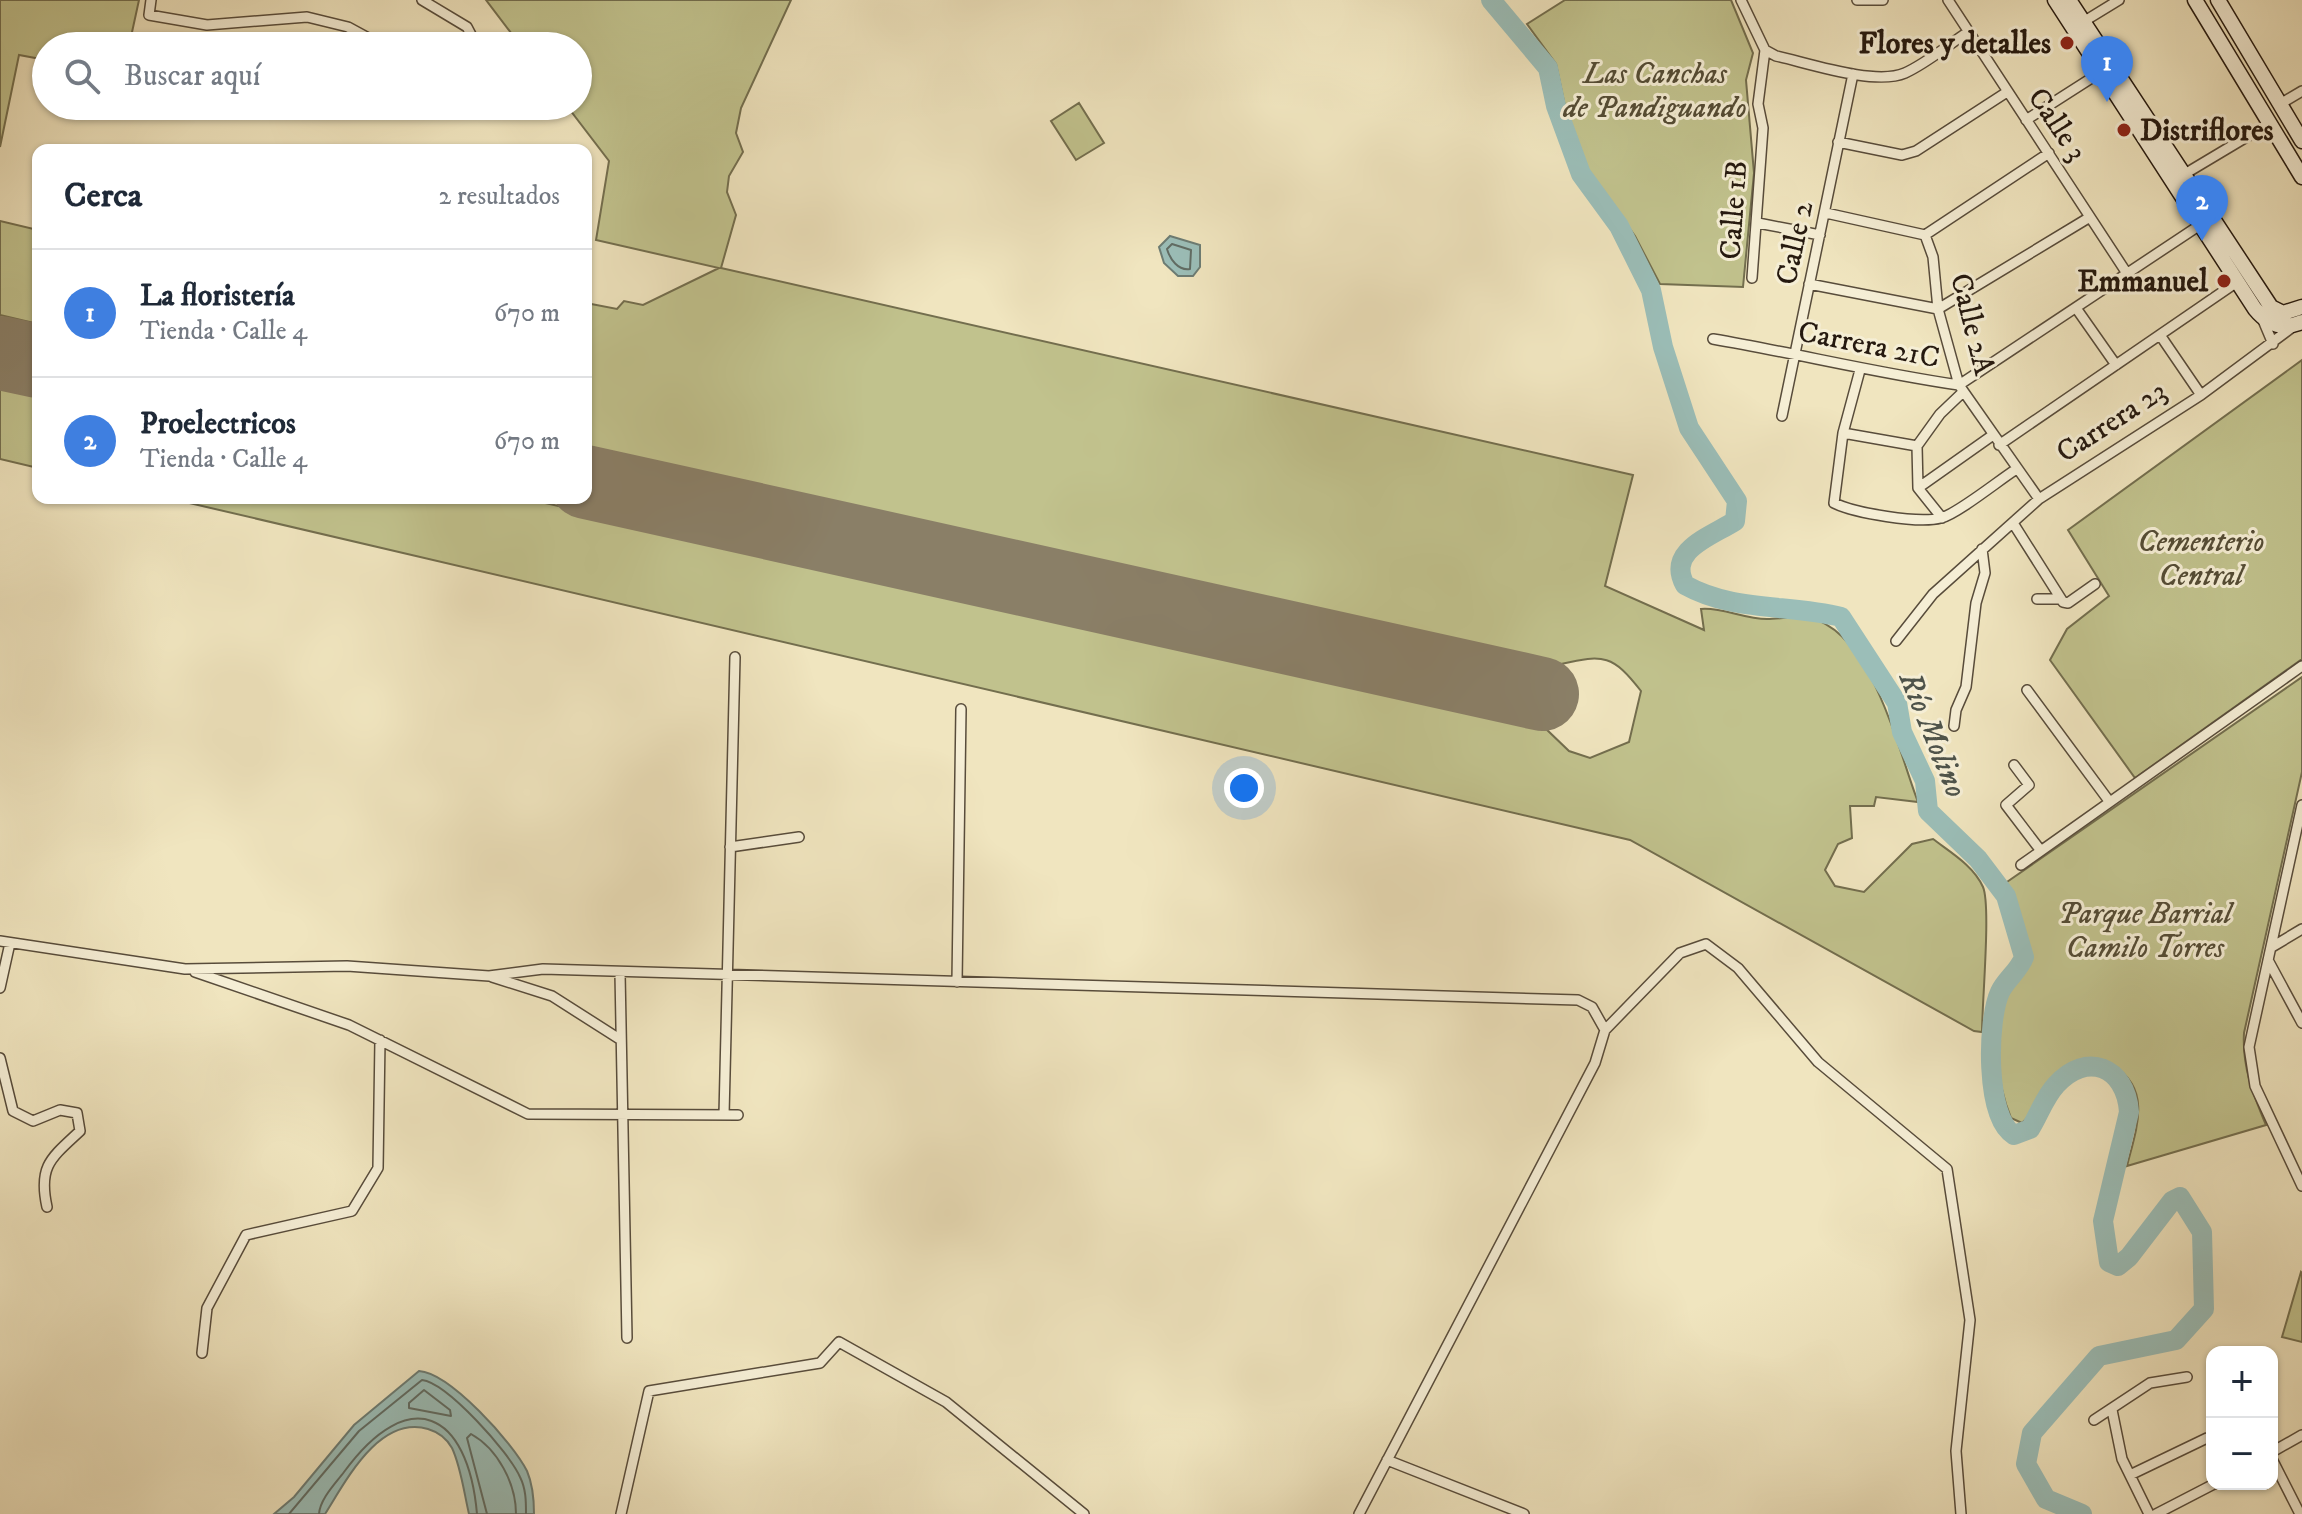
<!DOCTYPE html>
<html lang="es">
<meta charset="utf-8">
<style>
body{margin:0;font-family:"IM FELL DW Pica",serif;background:#f2f2f3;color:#1f2937}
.controls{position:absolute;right:24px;bottom:24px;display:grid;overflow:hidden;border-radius:16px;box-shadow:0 2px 6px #0004}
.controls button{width:72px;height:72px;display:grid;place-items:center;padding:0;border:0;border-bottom:2px solid #e0e1e3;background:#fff;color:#1f2937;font:40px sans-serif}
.you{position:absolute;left:1244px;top:788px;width:28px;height:28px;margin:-20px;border:6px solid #fff;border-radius:50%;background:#1a73e8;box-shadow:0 0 0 12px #1a73e833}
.badge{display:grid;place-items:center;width:52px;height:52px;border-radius:50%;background:#d93025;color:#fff;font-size:26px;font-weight:700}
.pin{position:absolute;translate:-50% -66px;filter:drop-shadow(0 2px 4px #0008)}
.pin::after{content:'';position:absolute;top:42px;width:28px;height:24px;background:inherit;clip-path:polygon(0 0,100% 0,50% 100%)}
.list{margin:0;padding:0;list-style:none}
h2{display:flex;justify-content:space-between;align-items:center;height:104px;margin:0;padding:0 32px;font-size:34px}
h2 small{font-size:26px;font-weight:400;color:#747a83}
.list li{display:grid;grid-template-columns:52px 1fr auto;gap:24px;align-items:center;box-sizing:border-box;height:128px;padding:0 32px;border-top:2px solid #e0e1e3}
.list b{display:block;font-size:30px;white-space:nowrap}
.list p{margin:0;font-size:26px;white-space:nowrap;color:#747a83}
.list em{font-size:26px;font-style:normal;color:#747a83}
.icon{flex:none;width:44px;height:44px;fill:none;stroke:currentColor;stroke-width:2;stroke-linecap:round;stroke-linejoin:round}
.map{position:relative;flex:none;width:2302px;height:1514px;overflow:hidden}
.search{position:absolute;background:#fff;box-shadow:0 2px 6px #0004;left:32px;top:32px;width:560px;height:88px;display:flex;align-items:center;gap:20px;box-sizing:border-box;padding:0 28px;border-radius:44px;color:#747a83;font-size:30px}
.panel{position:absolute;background:#fff;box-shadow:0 2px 6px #0004;left:32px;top:144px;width:560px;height:360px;border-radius:16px}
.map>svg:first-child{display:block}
.green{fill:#c1c28d;stroke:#736e4e;stroke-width:2}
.water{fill:#9bbeb8;stroke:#6c7c74;stroke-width:2}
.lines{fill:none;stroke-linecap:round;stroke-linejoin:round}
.shore{stroke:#606c64;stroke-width:2}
.river{stroke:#9bbeb8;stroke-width:20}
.runway{stroke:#8a7f67;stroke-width:74}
.street-casing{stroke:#584c3b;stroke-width:12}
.secondary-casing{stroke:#25190f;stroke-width:17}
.street{stroke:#f5eed5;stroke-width:9}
.secondary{stroke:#f5eed5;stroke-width:14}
.poi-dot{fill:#8f2418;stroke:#f5eed5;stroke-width:3}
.labels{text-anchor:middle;stroke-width:6;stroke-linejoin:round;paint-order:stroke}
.poi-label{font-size:30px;font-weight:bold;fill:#25190f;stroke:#f5eed5;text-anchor:end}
.park-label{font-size:30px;font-style:italic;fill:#544c35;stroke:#f5eed5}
.street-label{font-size:30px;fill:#25190f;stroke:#f5eed5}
.water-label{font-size:32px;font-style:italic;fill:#4e534a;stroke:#f5eed5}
</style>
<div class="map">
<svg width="2302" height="1514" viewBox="0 0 2302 1514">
<rect width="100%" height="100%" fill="#f0e5bf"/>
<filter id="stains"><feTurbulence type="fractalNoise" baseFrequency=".0025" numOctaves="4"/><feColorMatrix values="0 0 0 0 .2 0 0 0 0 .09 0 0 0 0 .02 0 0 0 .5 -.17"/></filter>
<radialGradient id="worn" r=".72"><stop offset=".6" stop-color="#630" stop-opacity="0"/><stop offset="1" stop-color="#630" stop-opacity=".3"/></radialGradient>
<!-- green -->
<path class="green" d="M0 0H139L129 46H46V60L19 55 0 147Z
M486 0H791L741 108 736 133 743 152 729 176 727 192 736 215 721 268 1633 475 1605 586 1704 630 1701 609C1722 607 1744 619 1767 619 1782 619 1795 615 1810 618 1872 632 1898 750 1918 802L1876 797 1874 806H1850L1852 838 1838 844 1825 870 1835 886 1864 892 1912 844 1933 839C1950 852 1974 866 1983 887 1991 906 1982 1003 1982 1032L1974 1031 1630 840 168 498H523L1545 728 1569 751 1590 758 1629 742 1641 691C1613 655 1604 654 1561 664L586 446V303L617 309 624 301 643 305 719 268 596 240 609 161 567 106H578V46H521Z
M1565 0H1731L1753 53 1746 80 1754 173 1743 287 1660 284 1635 236 1589 172 1566 111 1556 64 1527 24Z
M1079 103 1104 143 1076 160 1051 121Z
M0 221 38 230V324L0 315Z
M2302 360V659L2135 778 2050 660 2067 629 2109 596 2068 530Z
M0 380 38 389V468L0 459Z
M2302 677V772L2244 1033C2242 1067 2253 1094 2266 1125L2127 1166C2136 1130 2152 1090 2115 1067 2101 1058 2082 1058 2067 1066 2044 1078 2041 1107 2022 1123L2011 1118C1997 1084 1991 1033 2005 998 2011 984 2022 974 2029 961L2014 904 2004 884Z
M2301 1272 2302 1273V1342L2282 1337Z"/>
<!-- water -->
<path class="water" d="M1170 236 1200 245V267L1193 276H1178L1164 263 1159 247Z
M419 1371C450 1373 513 1443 527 1471 533 1485 534 1499 534 1514H469C464 1493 461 1467 452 1448 447 1439 438 1432 428 1429 379 1415 346 1481 325 1514H274L294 1497 354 1425Z"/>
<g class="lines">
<!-- shore -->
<path class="shore" d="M1172 244 1191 250 1190 269C1178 271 1170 259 1167 249Z
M424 1390 450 1410 451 1416 409 1408V1403Z
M289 1514 359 1431 422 1380C447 1383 509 1452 520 1477 526 1489 526 1501 526 1514
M319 1514C320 1499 335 1484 344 1472 409 1383 468 1411 477 1514
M487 1514 467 1438 471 1434C498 1449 516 1484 516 1514"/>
<!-- river -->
<path class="river" d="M1491 0 1548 68 1556 106 1581 174 1619 226 1651 290 1663 347 1689 428 1737 501 1735 521C1712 536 1666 550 1685 585 1733 612 1789 604 1841 617L1897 703 1902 732 1925 781 1928 811 1978 859 2006 896 2024 957C2019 971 2006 979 2000 992 1987 1020 1985 1118 2014 1135L2030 1129C2039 1115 2044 1098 2056 1085 2086 1051 2126 1066 2129 1112L2103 1221 2109 1262 2118 1266 2129 1257 2172 1201 2180 1197 2202 1232 2204 1309 2176 1340 2099 1356 2032 1433 2026 1464 2046 1499 2082 1514"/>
<!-- runway -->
<path class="runway" d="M0 353 38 361
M586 482 1542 694"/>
<!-- street casing -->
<g class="street-casing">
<path id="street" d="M151 0 149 15 207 25 307 17 348 27 383 46
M422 0 467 27 477 46
M1741 0 1765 50
M1857 0H1883
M1948 0 2128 275
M2083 22 2119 0
M1765 50 1776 56C1808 63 1875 86 1905 73 1927 63 1948 45 1968 32
M2280 104 2302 91
M2026 120 2101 72
M1838 142 1902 155 1916 151 2007 92
M2183 175 2270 123
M1826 213 1925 235 2049 153
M1758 223 1820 235
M1925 235 1933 257 1938 309 1959 385 2039 499
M1752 278 1763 128 1758 104 1765 50
M1809 284 1938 309 2090 217
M2076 308 2116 365
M2262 318 2273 344
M2160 335 2201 395
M1713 339C1795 353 1876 373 1959 385L2200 225
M1860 370 1843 433 1834 503C1855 513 1918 524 1941 518 1957 514 1998 481 2015 470
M1782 416 1853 74
M1843 433 1917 446
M1999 445 2237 282
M1918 488 1993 435
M1942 518 1918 488 1917 446 1940 414 1963 392
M2013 523 2063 602 2068 603 2095 584
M2037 599H2059
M1896 641 1933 594 2039 499 2201 395 2294 326
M2027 690 2109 801
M1954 726 1956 710 1966 687 1976 603 1985 573 1982 549
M2014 765 2029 785 2006 805 2041 851
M2302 805 2249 1047 2255 1086 2302 1186
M730 847 799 837
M2021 865 2302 666
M0 941 185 969 347 966 489 976 543 969 1578 1000 1592 1007 1605 1030
M2272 947 2302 929
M2268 960 2302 1023
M195 972 349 1025 528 1114 738 1115
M620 973 627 1338
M492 977 552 996 621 1040
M957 982 961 709
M0 988 10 943
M0 1058 13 1111 33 1121 60 1110 77 1113 80 1131C51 1158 38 1166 47 1207
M724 1115 735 657
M202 1353 207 1308 246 1235 352 1211 378 1168 380 1040
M2112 1410 2122 1459 2149 1514
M2094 1420 2150 1383 2187 1377
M2272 1452 2302 1435
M2272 1459 2300 1514
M1387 1460 1524 1514
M2130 1475 2207 1438
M621 1514 649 1391 820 1363 839 1342 946 1402 1084 1514
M1359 1514 1595 1063 1605 1030 1680 953 1706 944 1738 968 1818 1062 1947 1169 1970 1320 1956 1451 1961 1514
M2156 1514 2214 1484"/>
</g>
<!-- secondary casing -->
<g class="secondary-casing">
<path id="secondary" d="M2055 0 2255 309C2268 325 2283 330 2302 322
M2069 0 2271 307 2283 313 2302 307
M2195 0 2302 177
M2218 0 2302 141"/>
</g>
<!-- street -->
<use href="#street" class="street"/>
<!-- secondary -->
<use href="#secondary" class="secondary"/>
</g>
<!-- markers -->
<g class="poi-dot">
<circle cx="2067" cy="43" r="8"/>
<circle cx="2124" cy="130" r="8"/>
<circle cx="2224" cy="281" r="8"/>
</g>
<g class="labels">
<!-- poi labels -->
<g class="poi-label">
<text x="2051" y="53">Flores y detalles</text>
<text x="2140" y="140" text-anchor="start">Distriflores</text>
<text x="2208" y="291">Emmanuel</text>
</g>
<!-- park labels -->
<g class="park-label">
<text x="1655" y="83">Las Canchas<tspan x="1655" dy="34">de Pandiguando</tspan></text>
<text x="2201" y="551">Cementerio<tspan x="2201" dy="34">Central</tspan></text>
<text x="2145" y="923">Parque Barrial<tspan x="2145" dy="34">Camilo Torres</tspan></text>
</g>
<!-- street labels -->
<g class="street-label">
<text transform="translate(2058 124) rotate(56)" y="10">Calle 3</text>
<text transform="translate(1733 210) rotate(-86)" y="10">Calle 1B</text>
<text transform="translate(1794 243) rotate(-78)" y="10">Calle 2</text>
<text transform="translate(1973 324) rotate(76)" y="10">Calle 2A</text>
<text transform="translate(1869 344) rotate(11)" y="10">Carrera 21C</text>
<text transform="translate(2111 421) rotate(-33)" y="10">Carrera 23</text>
</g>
<!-- water labels -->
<g class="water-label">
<text transform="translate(1934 734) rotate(68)" y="11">Río Molino</text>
</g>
</g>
<rect width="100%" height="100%" filter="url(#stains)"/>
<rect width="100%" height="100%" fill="url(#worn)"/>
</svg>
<div class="controls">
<button>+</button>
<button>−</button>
</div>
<div class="you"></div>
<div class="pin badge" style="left:2107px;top:102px;background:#3f7fe0">1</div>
<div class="pin badge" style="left:2202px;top:241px;background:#3f7fe0">2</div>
<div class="search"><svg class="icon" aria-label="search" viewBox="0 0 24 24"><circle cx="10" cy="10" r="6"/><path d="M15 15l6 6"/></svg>Buscar aquí</div>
<section class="panel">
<h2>Cerca<small>2 resultados</small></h2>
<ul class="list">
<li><span class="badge" style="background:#3f7fe0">1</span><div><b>La floristería</b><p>Tienda · Calle 4</p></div><em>670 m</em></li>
<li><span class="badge" style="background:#3f7fe0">2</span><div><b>Proelectricos</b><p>Tienda · Calle 4</p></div><em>670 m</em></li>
</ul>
</section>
</div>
